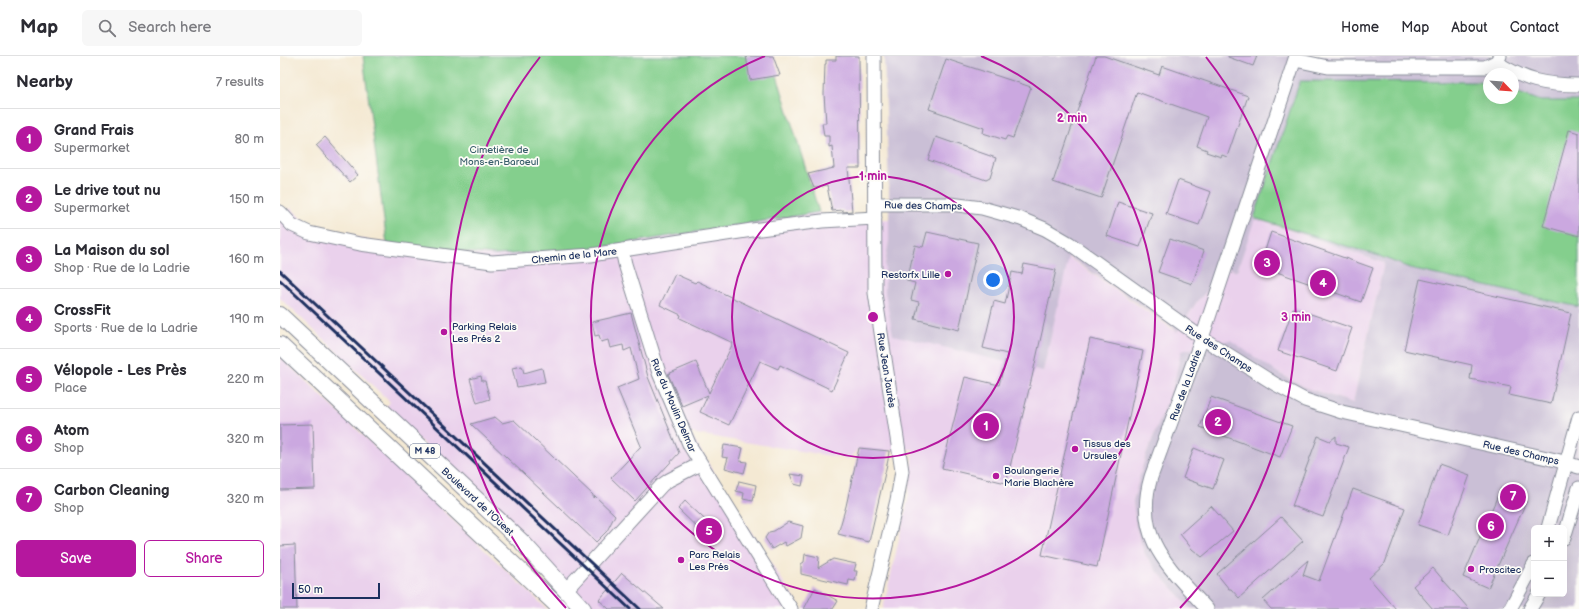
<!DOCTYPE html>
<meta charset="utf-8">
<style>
body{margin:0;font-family:"Balsamiq Sans",sans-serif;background:#f7f7f7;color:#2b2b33}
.controls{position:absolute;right:12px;bottom:12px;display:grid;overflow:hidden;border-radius:6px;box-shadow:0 4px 16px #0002}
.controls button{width:36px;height:36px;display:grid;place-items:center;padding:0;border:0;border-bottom:1px solid #e1e1e2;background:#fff;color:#2b2b33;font:20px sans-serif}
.compass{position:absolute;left:1203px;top:12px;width:36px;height:36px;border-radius:50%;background:#fff;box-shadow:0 4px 16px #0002;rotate:115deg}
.scale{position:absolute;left:12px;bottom:10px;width:88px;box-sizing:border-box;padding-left:4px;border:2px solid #1b2f5e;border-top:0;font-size:11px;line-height:14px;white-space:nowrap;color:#1b2f5e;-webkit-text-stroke:3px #fdfcf7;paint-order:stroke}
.you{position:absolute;left:713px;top:224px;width:14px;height:14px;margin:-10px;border:3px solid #fff;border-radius:50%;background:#1a73e8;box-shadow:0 0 0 6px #1a73e833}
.badge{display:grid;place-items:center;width:26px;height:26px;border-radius:50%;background:#b5179e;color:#fff;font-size:13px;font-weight:700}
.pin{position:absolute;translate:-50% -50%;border:2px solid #fff;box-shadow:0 1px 4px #0006}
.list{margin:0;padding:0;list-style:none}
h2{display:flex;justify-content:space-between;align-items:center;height:52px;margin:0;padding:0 16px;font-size:17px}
h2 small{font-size:13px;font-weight:400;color:#7c7c81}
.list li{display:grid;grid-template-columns:26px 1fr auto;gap:12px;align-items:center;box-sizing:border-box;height:60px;padding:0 16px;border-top:1px solid #e1e1e2}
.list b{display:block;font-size:15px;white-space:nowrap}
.list p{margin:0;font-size:13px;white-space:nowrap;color:#7c7c81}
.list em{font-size:13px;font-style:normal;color:#7c7c81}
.actions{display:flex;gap:8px;padding:12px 16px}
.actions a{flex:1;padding:9px 0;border:1px solid #b5179e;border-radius:6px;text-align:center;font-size:14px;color:#b5179e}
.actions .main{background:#b5179e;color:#fff}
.icon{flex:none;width:22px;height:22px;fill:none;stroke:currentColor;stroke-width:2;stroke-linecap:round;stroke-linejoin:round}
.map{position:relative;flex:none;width:1299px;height:553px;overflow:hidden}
header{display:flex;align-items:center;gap:24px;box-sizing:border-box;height:56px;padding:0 20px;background:#fff;border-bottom:1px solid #e1e1e2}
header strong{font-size:19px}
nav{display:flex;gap:22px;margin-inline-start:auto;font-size:14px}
.search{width:280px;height:36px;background:#f7f7f7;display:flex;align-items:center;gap:10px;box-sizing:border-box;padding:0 14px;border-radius:6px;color:#7c7c81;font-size:15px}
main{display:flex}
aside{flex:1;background:#fff}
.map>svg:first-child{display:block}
.built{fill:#ead1ec}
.industrial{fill:#cabfd6;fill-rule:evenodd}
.green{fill:#84cf8d;stroke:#507f76}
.building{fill:#cba8e0}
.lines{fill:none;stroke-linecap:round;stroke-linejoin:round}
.minor-casing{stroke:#888c98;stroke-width:15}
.major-casing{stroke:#888c98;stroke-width:18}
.minor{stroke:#fff;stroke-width:13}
.major{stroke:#fff;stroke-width:16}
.rail{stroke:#1b2f5e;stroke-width:3}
.ring{fill:none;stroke:#b5179e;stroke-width:2}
.poi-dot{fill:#b5179e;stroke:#fdfcf7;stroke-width:1.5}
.labels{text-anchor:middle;stroke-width:3.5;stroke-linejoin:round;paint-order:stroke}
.shield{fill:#fdfcf7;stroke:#5f6c8c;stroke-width:1}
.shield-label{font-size:9px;font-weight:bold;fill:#1b2f5e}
.park-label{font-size:10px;fill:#3a5f6c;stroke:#fdfcf7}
.street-label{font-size:10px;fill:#1b2f5e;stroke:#fdfcf7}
.poi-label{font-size:10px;fill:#1b2f5e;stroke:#fdfcf7;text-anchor:start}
.centre{fill:#b5179e;stroke:#fdfcf7;stroke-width:2}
.ring-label{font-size:12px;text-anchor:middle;font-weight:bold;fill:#b5179e;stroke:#fdfcf7;stroke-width:3.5;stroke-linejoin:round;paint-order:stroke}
</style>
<header>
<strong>Map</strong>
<div class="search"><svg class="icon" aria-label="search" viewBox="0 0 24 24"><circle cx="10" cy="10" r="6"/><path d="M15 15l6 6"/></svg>Search here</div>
<nav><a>Home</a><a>Map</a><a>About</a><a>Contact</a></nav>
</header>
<main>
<aside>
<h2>Nearby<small>7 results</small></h2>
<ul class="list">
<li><span class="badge">1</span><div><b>Grand Frais</b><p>Supermarket</p></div><em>80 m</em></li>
<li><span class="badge">2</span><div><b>Le drive tout nu</b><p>Supermarket</p></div><em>150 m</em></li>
<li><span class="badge">3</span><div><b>La Maison du sol</b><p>Shop · Rue de la Ladrie</p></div><em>160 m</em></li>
<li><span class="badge">4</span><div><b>CrossFit</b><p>Sports · Rue de la Ladrie</p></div><em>190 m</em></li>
<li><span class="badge">5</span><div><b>Vélopole - Les Près</b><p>Place</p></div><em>220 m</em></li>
<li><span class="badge">6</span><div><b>Atom</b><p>Shop</p></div><em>320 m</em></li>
<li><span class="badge">7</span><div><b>Carbon Cleaning</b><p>Shop</p></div><em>320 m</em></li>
</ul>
<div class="actions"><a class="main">Save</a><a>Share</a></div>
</aside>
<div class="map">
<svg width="1299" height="553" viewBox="0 0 1299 553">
<rect width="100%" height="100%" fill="#fdfcf7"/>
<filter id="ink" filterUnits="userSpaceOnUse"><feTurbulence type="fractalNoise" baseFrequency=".025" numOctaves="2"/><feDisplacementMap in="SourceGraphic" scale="8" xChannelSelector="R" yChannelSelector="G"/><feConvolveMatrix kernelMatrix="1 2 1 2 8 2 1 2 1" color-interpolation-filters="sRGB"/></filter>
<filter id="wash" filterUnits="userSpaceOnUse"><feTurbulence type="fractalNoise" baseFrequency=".012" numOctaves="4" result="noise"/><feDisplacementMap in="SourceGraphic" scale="16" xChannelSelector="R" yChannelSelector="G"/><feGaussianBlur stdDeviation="0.9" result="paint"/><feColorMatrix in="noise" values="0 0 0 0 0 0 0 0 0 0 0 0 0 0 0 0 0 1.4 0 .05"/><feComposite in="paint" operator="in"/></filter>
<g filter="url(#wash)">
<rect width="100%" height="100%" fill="#f4e9d3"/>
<!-- built -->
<path class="built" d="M11 152 21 162 36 171 98 187 182 197 215 199 310 193 539 156 542 165 609 163V185L605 209 763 315 788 201 897 276 918 244 928 234 938 210 957 215 974 162 1104 207 1073 347 1029 333 998 317 901 296 894 328 865 402 853 445 856 471 865 498 876 514 912 553H603L628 444 633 393 605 395 579 392 569 403 410 377 449 442 521 553H311L106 351 110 346 0 242V164Z
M0 301 12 312 267 553H0Z"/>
<!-- industrial -->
<path class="industrial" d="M604 0H1299V553H912L876 514 865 498 856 471 853 445 865 402 894 328 901 295 950 284 998 317 1029 333 1073 347 1104 207 975 162 957 215 938 210 928 234 918 244 897 276 892 271 789 201 763 315 613 279 605 236V209L609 185V133ZM1209 18H1233V42H1209ZM1254 472H1284V538H1254Z"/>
<!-- green -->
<path class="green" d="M83 0H491L539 156 310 193 215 199 107 188Z
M1020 25 1198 26 1209 27V42H1233V35L1261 45H1299V251L1135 214 1099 200 974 162Z"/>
<g id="blocks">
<!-- building -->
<path class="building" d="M466 0H493L500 19 470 24Z
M556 0H579L580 112H568L572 155 563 156V154L552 155 547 130 534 132 528 118 554 112 552 90 549 91V80H544L542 67H546L544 38 545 8H546V4H556Z
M816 0H824L879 19 882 10 968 40 947 101 942 99 941 101 926 96 927 94 917 90 927 61 857 36 821 142 773 126Z
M948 0H977L973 10 948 1Z
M666 3 751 31 733 82 727 80 725 84 703 77 704 72 649 53Z
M1289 74 1299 77V180L1263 170Z
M45 81 78 119 70 126 36 89Z
M656 81 716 102 710 122 706 124 648 104Z
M898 124 931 136 919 169 886 158Z
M838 146 872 157 860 191 827 180Z
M647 176 698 187 679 274 635 263 639 246 631 244 635 227 627 225 635 189 643 191Z
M991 176 1093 212 1081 246 980 210Z
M890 183 924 195 912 228 878 216Z
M744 208 776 214 752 321 726 427 662 412 685 321 719 329 727 298 703 292 714 245 725 248 732 216 742 218Z
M395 218 415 227 417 225 569 297 552 334 500 309 498 313 480 305 449 369 420 356 428 339 402 350 388 318 416 306 429 337 453 287 400 262 401 259 380 249Z
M1140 223 1291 257 1271 348 1229 339 1231 331 1190 323 1192 309 1124 294Z
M1013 252 1072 272 1057 315 998 295Z
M351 257 368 321 399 397 355 445 331 422 361 390 337 332 359 323 351 292 344 295 343 289 330 292 328 284 321 286 319 279 315 280 312 266Z
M810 283 863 295 817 511 762 499Z
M242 310 244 317 262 312 265 326 237 331 232 312Z
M201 320 202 325H205L210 343 197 347 190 323Z
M931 341 1012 370 1000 401 920 371Z
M215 361 222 367 234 364 313 439V442L315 440 335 459 327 475 316 486 191 368Z
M33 368 35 433 0 434V369Z
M1038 380 1050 385 1056 380V387L1069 391 1043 461 1012 450Z
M444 389 463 392 460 405 467 406 464 417 445 412 448 402 442 401Z
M579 392 609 395 608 404 589 486 558 478 566 450Z
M914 392 944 404 933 433 903 422Z
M1159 408 1190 419 1168 479 1138 469Z
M510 418 524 420 522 430 514 428Z
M459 425 476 429 473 445 463 443 464 437 456 435Z
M1221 432 1230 436 1232 435 1247 444 1208 532 1183 521Z
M1073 433 1125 452 1105 507 1089 522 1116 553H991L983 544 1028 504 1023 519 1039 525Z
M405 445 435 473 427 481 398 453Z
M931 450 953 475 922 501 912 493 900 478Z
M1001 461 1023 485 959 542 951 533H949L937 518Z
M508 466 523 470 521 482 506 490 504 486 492 493 485 482 489 476 494 475Z
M15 489 17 553H0V490Z
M525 498 539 501 538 512 553 503 576 508 574 515H577L575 525 569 524 568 529 521 518V508L524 506Z
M1153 512 1164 525 1189 553H1153L1133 530Z
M342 517 384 553H329L319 544Z
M535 532 558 545 553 553H524Z"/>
</g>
</g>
<g filter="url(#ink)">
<use href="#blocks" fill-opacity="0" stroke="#888c98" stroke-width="1"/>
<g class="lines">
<!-- minor casing -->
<g class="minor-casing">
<path id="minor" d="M1015 4 1048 11H1205L1216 6 1220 0
M1216 6C1246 25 1264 29 1299 29
M596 148H670L702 152 741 163 765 173 789 187 922 282 995 328 1025 344 1062 356 1276 404 1299 411
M0 156 12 169 29 177 80 188 212 206 311 199 472 174 542 165 595 162
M342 194 345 208 379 317 410 390 511 553
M1268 472 1299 361
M1284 482 1299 432
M285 535 382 429 389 424 420 408
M591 553 617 444 622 415 595 237 594 0
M927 553C889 511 853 482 871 421L922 282 1016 0
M1230 553 1254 508
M1250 553 1259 538"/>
</g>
<!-- major casing -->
<g class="major-casing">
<path id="major" d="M0 259 242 486 303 553
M0 289 281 553"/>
</g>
<!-- minor -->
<use href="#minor" class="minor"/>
<!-- major -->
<use href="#major" class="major"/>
<!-- rail -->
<path class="rail" d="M0 215 360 553
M0 224 350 553"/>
</g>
</g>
<!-- distance rings -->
<g class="ring">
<circle cx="593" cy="261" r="141"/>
<path d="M701 0A282 282 0 1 1 485 0"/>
<path d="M286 552A423 423 0 0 1 260 1M926 1A423 423 0 0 1 900 552"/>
</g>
<!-- markers -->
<g class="poi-dot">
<circle cx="668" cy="218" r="4"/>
<circle cx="164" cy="276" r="4"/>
<circle cx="795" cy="393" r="4"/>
<circle cx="716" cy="420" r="4"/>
<circle cx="401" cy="504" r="4"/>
<circle cx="1191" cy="513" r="4"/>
</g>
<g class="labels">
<!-- shield labels -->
<rect class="shield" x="130" y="388" width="30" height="14" rx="3"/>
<g class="shield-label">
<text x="145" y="398">M 48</text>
</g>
<!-- park labels -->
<g class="park-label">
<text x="219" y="97">Cimetière de<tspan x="219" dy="12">Mons-en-Baroeul</tspan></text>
</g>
<!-- street labels -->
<g class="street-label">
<text transform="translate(643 149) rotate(1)" y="4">Rue des Champs</text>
<text transform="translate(294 199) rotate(-6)" y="4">Chemin de la Mare</text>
<text transform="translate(939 292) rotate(33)" y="4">Rue des Champs</text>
<text transform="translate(607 314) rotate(81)" y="4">Rue Jean Jaurès</text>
<text transform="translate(905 329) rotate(-70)" y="4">Rue de la Ladrie</text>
<text transform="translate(394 349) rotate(67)" y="4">Rue du Moulin Delmar</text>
<text transform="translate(1241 396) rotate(13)" y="4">Rue des Champs</text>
<text transform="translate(198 445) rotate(43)" y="4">Boulevard de l'Ouest</text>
</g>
<!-- poi labels -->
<g class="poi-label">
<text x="660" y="222" text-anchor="end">Restorfx Lille</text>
<text x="172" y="274">Parking Relais<tspan x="172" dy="12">Les Prés 2</tspan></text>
<text x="803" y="391">Tissus des<tspan x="803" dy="12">Ursules</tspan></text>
<text x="724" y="418">Boulangerie<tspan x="724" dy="12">Marie Blachère</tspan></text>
<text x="409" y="502">Parc Relais<tspan x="409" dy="12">Les Prés</tspan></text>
<text x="1199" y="517">Proscitec</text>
</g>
</g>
<circle cx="593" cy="261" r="6" class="centre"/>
<g class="ring-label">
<text x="792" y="66">2 min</text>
<text x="593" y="124">1 min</text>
<text x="1016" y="265">3 min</text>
</g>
</svg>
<div class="controls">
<button>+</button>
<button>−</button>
</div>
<svg class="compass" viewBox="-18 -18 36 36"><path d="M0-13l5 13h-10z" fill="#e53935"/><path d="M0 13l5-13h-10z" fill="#7c7c81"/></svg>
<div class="scale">50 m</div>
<div class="you"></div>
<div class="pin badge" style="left:706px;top:370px">1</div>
<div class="pin badge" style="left:938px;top:366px">2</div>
<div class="pin badge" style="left:987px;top:207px">3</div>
<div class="pin badge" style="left:1043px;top:227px">4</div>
<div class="pin badge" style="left:429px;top:475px">5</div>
<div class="pin badge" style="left:1211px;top:470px">6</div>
<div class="pin badge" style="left:1233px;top:441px">7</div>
</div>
</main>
